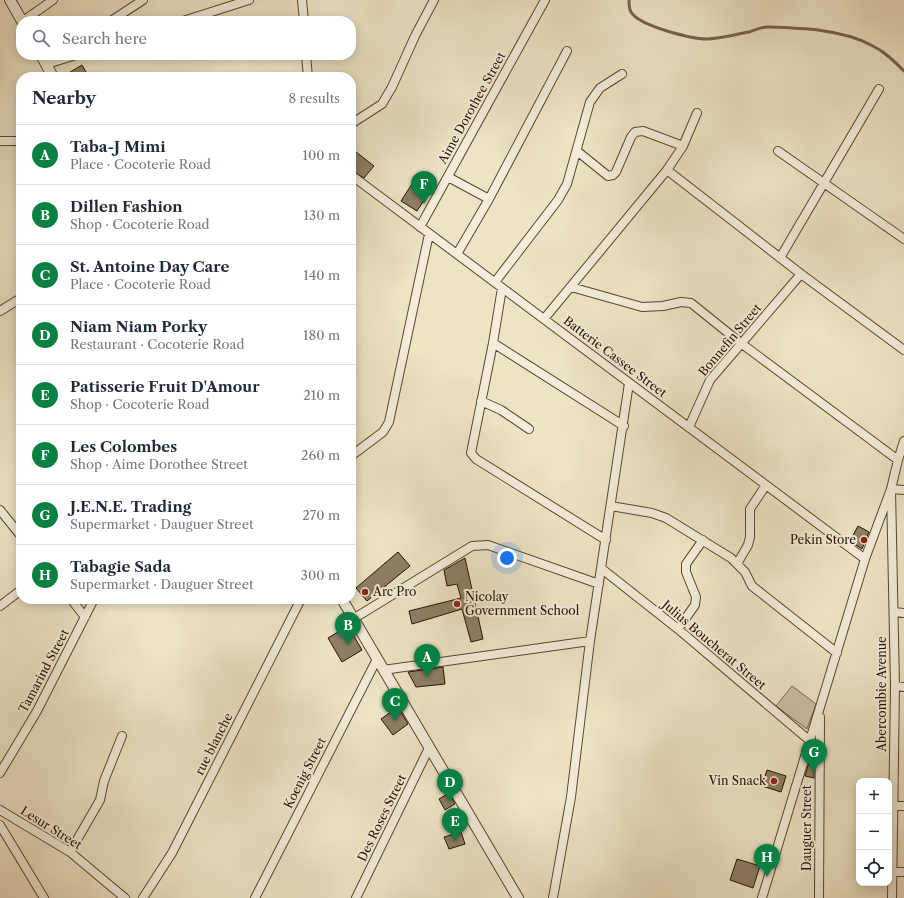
<!DOCTYPE html>
<meta charset="utf-8">
<style>
body{margin:0;font-family:"Libre Caslon Text",serif;background:#f6f6f7;color:#1f2937}
.controls{position:absolute;right:12px;bottom:12px;display:grid;overflow:hidden;border-radius:8px;box-shadow:0 2px 10px #0003}
.controls button{width:36px;height:36px;display:grid;place-items:center;padding:0;border:0;border-bottom:1px solid #e0e1e3;background:#fff;color:#1f2937;font:20px sans-serif}
.you{position:absolute;left:507px;top:558px;width:14px;height:14px;margin:-10px;border:3px solid #fff;border-radius:50%;background:#1a73e8;box-shadow:0 0 0 6px #1a73e833}
.badge{display:grid;place-items:center;width:26px;height:26px;border-radius:50%;background:#0b8043;color:#fff;font-size:13px;font-weight:700}
.pin{position:absolute;translate:-50% -33px;filter:drop-shadow(0 1px 2px #0008)}
.pin::after{content:'';position:absolute;top:21px;width:14px;height:12px;background:inherit;clip-path:polygon(0 0,100% 0,50% 100%)}
.list{margin:0;padding:0;list-style:none}
h2{display:flex;justify-content:space-between;align-items:center;height:52px;margin:0;padding:0 16px;font-size:17px}
h2 small{font-size:13px;font-weight:400;color:#747a83}
.list li{display:grid;grid-template-columns:26px 1fr auto;gap:12px;align-items:center;box-sizing:border-box;height:60px;padding:0 16px;border-top:1px solid #e0e1e3}
.list b{display:block;font-size:15px;white-space:nowrap}
.list p{margin:0;font-size:13px;white-space:nowrap;color:#747a83}
.list em{font-size:13px;font-style:normal;color:#747a83}
.icon{flex:none;width:22px;height:22px;fill:none;stroke:currentColor;stroke-width:2;stroke-linecap:round;stroke-linejoin:round}
.map{position:relative;flex:none;width:904px;height:898px;overflow:hidden}
.search{position:absolute;background:#fff;box-shadow:0 2px 10px #0003;left:16px;top:16px;width:340px;height:44px;display:flex;align-items:center;gap:10px;box-sizing:border-box;padding:0 14px;border-radius:16px;color:#747a83;font-size:15px}
.panel{position:absolute;background:#fff;box-shadow:0 2px 10px #0003;left:16px;top:72px;width:340px;height:532px;border-radius:16px}
.map>svg:first-child{display:block}
.green{fill:#cbc0a4;stroke:#786952}
.lines{fill:none;stroke-linecap:round;stroke-linejoin:round}
.stream{stroke:#75654e;stroke-width:3}
.building{fill:#8d7f66;stroke:#261200}
.minor-casing{stroke:#584631;stroke-width:10}
.tertiary-casing{stroke:#584631;stroke-width:12}
.minor{stroke:#f3edd9;stroke-width:8}
.tertiary{stroke:#f3edd9;stroke-width:10}
.poi-dot{fill:#8f2418;stroke:#f3edd9;stroke-width:1.5}
.labels{text-anchor:middle;stroke-width:4;stroke-linejoin:round;paint-order:stroke}
.street-label{font-size:12px;fill:#261200;stroke:#f3edd9}
.poi-label{font-size:12px;fill:#261200;stroke:#f3edd9;text-anchor:end}
</style>
<div class="map">
<svg width="904" height="898" viewBox="0 0 904 898">
<rect width="100%" height="100%" fill="#ede4c5"/>
<filter id="stains"><feTurbulence type="fractalNoise" baseFrequency=".005" numOctaves="4"/><feColorMatrix values="0 0 0 0 .2 0 0 0 0 .09 0 0 0 0 .02 0 0 0 .5 -.17"/></filter>
<radialGradient id="worn" r=".72"><stop offset=".6" stop-color="#630" stop-opacity="0"/><stop offset="1" stop-color="#630" stop-opacity=".3"/></radialGradient>
<!-- green -->
<path class="green" d="M792 686 816 704 807 729 776 706Z"/>
<g class="lines">
<!-- stream -->
<path class="stream" d="M629 0C629 3 629 9 631 12 639 26 692 39 707 39 718 39 738 34 749 32 755 30 761 27 767 27 800 28 841 29 871 45 884 51 894 61 904 71"/>
</g>
<!-- building -->
<path class="building" d="M82 65 89 77H62Z
M356 152 374 166 364 178 351 170V158Z
M412 184 428 194 417 211 401 201Z
M858 526 869 532 862 549 850 541Z
M398 552 410 566 367 601 356 588Z
M465 558 483 639 471 642 462 609 412 624 409 611 461 598 457 584 447 586 444 570Z
M348 626 362 650 342 662 328 638Z
M443 667 445 684 416 687 408 672Z
M398 707 408 724 393 735 381 719Z
M813 749 814 760V778L805 776Z
M767 770 786 776 781 792 762 786Z
M449 793 455 804 445 810 439 799Z
M461 832 465 844 449 849 444 837Z
M737 859 760 866 753 888 730 880Z"/>
<g class="lines">
<!-- minor casing -->
<g class="minor-casing">
<path id="minor" d="M302 0 304 21
M23 21 53 0
M111 21 143 0
M183 21 249 0
M306 55 308 77
M47 64 76 55
M351 124 382 104 392 87 415 36 434 0
M0 141H21
M577 151 608 176 613 175 616 172 631 137 635 132 643 131 683 146
M778 151 904 239
M667 170 801 274 904 350
M351 175 865 559
M448 177 489 199 567 51
M420 227 545 0
M457 254 489 199
M780 258 879 89
M495 282 558 200 567 184 590 102 600 88 622 74
M571 287 642 307 663 306 681 302 691 303 742 344 898 460
M502 288 493 343 471 453 476 459 606 540
M0 311 21 298
M544 319 667 170 683 146 697 113
M493 343 624 426
M481 401 501 410 529 429
M689 427 710 380 801 274
M351 456 383 432 389 422 429 234
M611 506 652 513 666 518 731 558 745 572 752 586 837 653
M0 510 21 536
M737 564 748 545 750 537V509L766 485
M602 569 678 629 809 740
M71 599 85 617
M0 606 21 590
M894 612 904 613
M353 619 472 546 488 545 599 584
M678 629 695 605 696 597 686 572V564L703 540
M383 670 590 641
M895 686 904 687
M0 773 37 711 94 599
M893 806H904
M0 810 70 852 125 898
M0 825 44 898
M70 852 100 800 104 781 122 736
M892 872H904
M143 898 172 853 301 599
M255 898 377 659
M356 898 429 748
M553 898 571 797 590 641 629 383
M762 898 865 559 891 489 898 460 904 441
M819 898 820 717
M892 898 895 686 891 489 904 490"/>
</g>
<!-- tertiary casing -->
<g class="tertiary-casing">
<path id="tertiary" d="M10 0 22 21
M41 55 53 77
M342 599 518 898"/>
</g>
<!-- minor -->
<use href="#minor" class="minor"/>
<!-- tertiary -->
<use href="#tertiary" class="tertiary"/>
</g>
<!-- markers -->
<g class="poi-dot">
<circle cx="864" cy="540" r="4"/>
<circle cx="365" cy="592" r="4"/>
<circle cx="457" cy="604" r="4"/>
<circle cx="774" cy="781" r="4"/>
</g>
<g class="labels">
<!-- street labels -->
<g class="street-label">
<text transform="translate(472 108) rotate(-61)" y="4">Aime Dorothee Street</text>
<text transform="translate(730 340) rotate(-50)" y="4">Bonnefin Street</text>
<text transform="translate(615 357) rotate(37)" y="4">Batterie Cassee Street</text>
<text transform="translate(714 645) rotate(40)" y="4">Julius Boucherat Street</text>
<text transform="translate(44 671) rotate(-62)" y="4">Tamarind Street</text>
<text transform="translate(882 694) rotate(-90)" y="4">Abercombie Avenue</text>
<text transform="translate(214 744) rotate(-63)" y="4">rue blanche</text>
<text transform="translate(305 773) rotate(-63)" y="4">Koenig Street</text>
<text transform="translate(382 818) rotate(-64)" y="4">Des Roses Street</text>
<text transform="translate(51 828) rotate(32)" y="4">Lesur Street</text>
<text transform="translate(807 828) rotate(-90)" y="4">Dauguer Street</text>
</g>
<!-- poi labels -->
<g class="poi-label">
<text x="856" y="544">Pekin Store</text>
<text x="373" y="596" text-anchor="start">Arc Pro</text>
<text x="465" y="601" text-anchor="start">Nicolay<tspan x="465" dy="14">Government School</tspan></text>
<text x="766" y="785">Vin Snack</text>
</g>
</g>
<rect width="100%" height="100%" filter="url(#stains)"/>
<rect width="100%" height="100%" fill="url(#worn)"/>
</svg>
<div class="controls">
<button>+</button>
<button>−</button>
<button><svg class="icon" aria-label="locate" viewBox="0 0 24 24"><circle cx="12" cy="12" r="6"/><path d="M12 2v4M12 18v4M2 12h4M18 12h4"/></svg></button>
</div>
<div class="you"></div>
<div class="pin badge" style="left:427px;top:677px">A</div>
<div class="pin badge" style="left:348px;top:645px">B</div>
<div class="pin badge" style="left:395px;top:721px">C</div>
<div class="pin badge" style="left:450px;top:802px">D</div>
<div class="pin badge" style="left:455px;top:841px">E</div>
<div class="pin badge" style="left:424px;top:204px">F</div>
<div class="pin badge" style="left:814px;top:772px">G</div>
<div class="pin badge" style="left:767px;top:877px">H</div>
<div class="search"><svg class="icon" aria-label="search" viewBox="0 0 24 24"><circle cx="10" cy="10" r="6"/><path d="M15 15l6 6"/></svg>Search here</div>
<section class="panel">
<h2>Nearby<small>8 results</small></h2>
<ul class="list">
<li><span class="badge">A</span><div><b>Taba-J Mimi</b><p>Place · Cocoterie Road</p></div><em>100 m</em></li>
<li><span class="badge">B</span><div><b>Dillen Fashion</b><p>Shop · Cocoterie Road</p></div><em>130 m</em></li>
<li><span class="badge">C</span><div><b>St. Antoine Day Care</b><p>Place · Cocoterie Road</p></div><em>140 m</em></li>
<li><span class="badge">D</span><div><b>Niam Niam Porky</b><p>Restaurant · Cocoterie Road</p></div><em>180 m</em></li>
<li><span class="badge">E</span><div><b>Patisserie Fruit D'Amour</b><p>Shop · Cocoterie Road</p></div><em>210 m</em></li>
<li><span class="badge">F</span><div><b>Les Colombes</b><p>Shop · Aime Dorothee Street</p></div><em>260 m</em></li>
<li><span class="badge">G</span><div><b>J.E.N.E. Trading</b><p>Supermarket · Dauguer Street</p></div><em>270 m</em></li>
<li><span class="badge">H</span><div><b>Tabagie Sada</b><p>Supermarket · Dauguer Street</p></div><em>300 m</em></li>
</ul>
</section>
</div>
